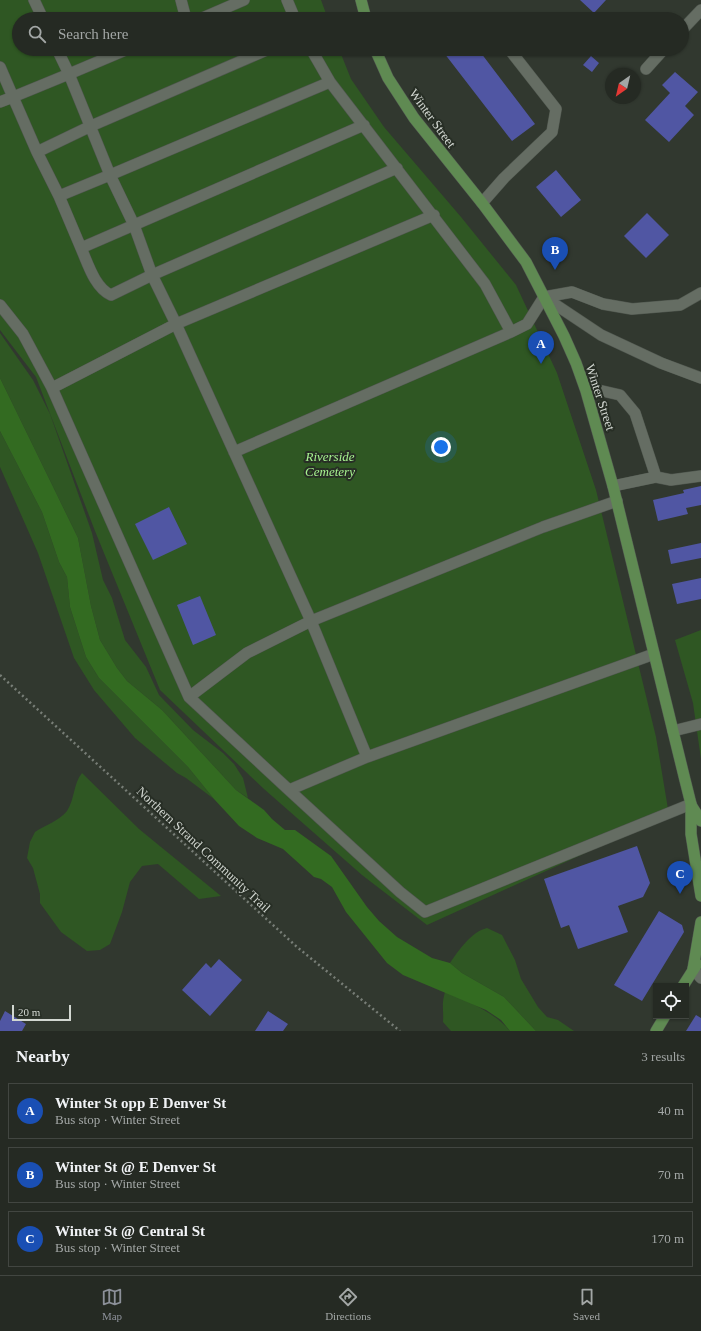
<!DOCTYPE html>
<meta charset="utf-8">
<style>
body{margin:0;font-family:"Times New Roman",serif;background:#313630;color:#f1f3f6}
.controls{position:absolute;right:12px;bottom:12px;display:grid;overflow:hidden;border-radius:0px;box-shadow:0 1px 3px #0004}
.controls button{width:36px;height:36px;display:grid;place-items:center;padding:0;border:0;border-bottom:1px solid #424641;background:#252a23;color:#f1f3f6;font:20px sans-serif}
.compass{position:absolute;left:605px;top:68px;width:36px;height:36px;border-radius:50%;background:#252a23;box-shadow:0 1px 3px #0004;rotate:214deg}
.scale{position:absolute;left:12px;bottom:10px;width:59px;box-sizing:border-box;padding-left:4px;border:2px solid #d2d7d1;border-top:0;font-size:11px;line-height:14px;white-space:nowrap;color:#d2d7d1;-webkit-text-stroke:3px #272e25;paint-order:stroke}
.you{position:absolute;left:441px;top:447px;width:14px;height:14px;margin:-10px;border:3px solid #fff;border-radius:50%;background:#1a73e8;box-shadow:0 0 0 6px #1a73e833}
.badge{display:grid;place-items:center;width:26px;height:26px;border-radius:50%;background:#8c9099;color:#fff;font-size:13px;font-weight:700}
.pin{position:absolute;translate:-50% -33px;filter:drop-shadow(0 1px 2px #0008)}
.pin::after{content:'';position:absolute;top:21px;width:14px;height:12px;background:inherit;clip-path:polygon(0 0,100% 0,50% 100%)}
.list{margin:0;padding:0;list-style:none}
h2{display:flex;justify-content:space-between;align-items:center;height:52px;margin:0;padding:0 16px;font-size:17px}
h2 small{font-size:13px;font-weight:400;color:#a3a7a6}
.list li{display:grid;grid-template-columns:26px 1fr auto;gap:12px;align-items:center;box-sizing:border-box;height:56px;margin:0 8px 8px;padding:0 8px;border:1px solid #424641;border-radius:0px}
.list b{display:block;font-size:15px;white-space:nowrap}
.list p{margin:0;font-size:13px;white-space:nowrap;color:#a3a7a6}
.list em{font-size:13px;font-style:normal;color:#a3a7a6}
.icon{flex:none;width:22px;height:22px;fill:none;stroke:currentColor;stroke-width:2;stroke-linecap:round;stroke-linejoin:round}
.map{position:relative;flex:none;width:701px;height:1031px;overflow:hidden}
.search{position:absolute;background:#252a23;box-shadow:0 1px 3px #0004;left:12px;right:12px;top:12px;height:44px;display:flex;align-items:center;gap:10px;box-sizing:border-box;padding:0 14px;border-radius:22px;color:#a3a7a6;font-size:15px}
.sheet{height:244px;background:#252a23}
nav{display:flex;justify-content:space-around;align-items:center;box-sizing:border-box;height:56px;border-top:1px solid #424641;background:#252a23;font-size:11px;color:#a3a7a6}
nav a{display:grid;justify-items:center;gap:2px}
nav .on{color:#8c9099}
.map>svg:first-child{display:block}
.green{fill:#2f5723}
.water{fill:#336b21}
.building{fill:#5056a3}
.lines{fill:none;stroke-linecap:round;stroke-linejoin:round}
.service-casing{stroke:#50574f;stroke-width:12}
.minor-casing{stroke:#50574f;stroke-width:12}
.primary-casing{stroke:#50574f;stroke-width:12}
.path{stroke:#787e77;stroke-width:2.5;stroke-dasharray:2 3;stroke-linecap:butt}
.service{stroke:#656d63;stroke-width:11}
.minor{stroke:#656d63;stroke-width:11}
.primary{stroke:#5f8a52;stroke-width:11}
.labels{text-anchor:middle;stroke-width:4;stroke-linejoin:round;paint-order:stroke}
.street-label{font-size:13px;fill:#d2d7d1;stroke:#272e25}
.park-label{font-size:13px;font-style:italic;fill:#a6f28f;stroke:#272e25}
</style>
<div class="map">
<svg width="701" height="1031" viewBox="0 0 701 1031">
<rect width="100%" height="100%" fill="#31382f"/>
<!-- green -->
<path class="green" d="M0 0H321L328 19H19V49H339L351 79 384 127 461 217 516 285 557 373 596 490 656 737 669 815 427 925 362 875 264 789 160 690 95 531 36 377 0 330Z
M0 333 33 380 50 414 92 533 103 580 112 598 125 640 146 667 159 695 193 730 223 753 234 764 243 778 248 798 236 790 162 710 127 681 117 668 100 640 91 606 78 538 0 378Z
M0 431 42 512 59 562 67 577 70 607 86 657 99 678 188 767 214 799 186 778 177 773 135 738 94 690 74 658 38 553 0 467Z
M701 630V759L693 703 675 640Z
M82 773 139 829 221 896 199 899 158 864 142 866 130 882 122 912 110 944 100 950 87 951 61 932 40 903V894L33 868 27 858 30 842 35 832C45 825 59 821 67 811 75 799 73 784 82 773Z
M487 928 502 935 515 960 521 979 538 1007 547 1017 558 1020 574 1031H536L504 997 462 973 450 963C459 950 471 932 487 928Z
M445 992C469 1002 493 1011 510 1031H451L443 1022C444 1009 441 1006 445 992Z"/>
<!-- water -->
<path class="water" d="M0 378 78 538 91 606 100 640 117 668 127 681 162 710 236 790 264 810 272 819 285 830H295L331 856 367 907 379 921 397 937 432 958 450 963 462 973 504 997 536 1031H510L501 1020 486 1010 403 975 387 963 346 912 332 887 321 879 314 877 283 849 257 838 239 826 214 799 188 767 99 678 86 657 70 607 67 577 59 562 42 512 0 431Z"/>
<!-- building -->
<path class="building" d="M580 0H606L594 13Z
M441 49H485L481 53 535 124 512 141Z
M591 56 599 63 592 72 583 65Z
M675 72 698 92 685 106 694 115 669 142 645 120 670 93 662 85Z
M556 170 581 200 561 217 536 187Z
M647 213 669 235 646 258 624 236Z
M701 486V505L686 508 688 514 658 521 653 500 684 493 683 490Z
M169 507 187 544 153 560 135 524Z
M701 543V558L671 564 668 550Z
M701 578V599L677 604 672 584Z
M200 596 216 635 193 645 177 605Z
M637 846 650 883 643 897 618 906 628 932 578 949 569 925 561 928 544 879Z
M659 911 682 925 684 932 642 1001 614 985Z
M219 959 242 980 210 1016 182 990 206 963 211 968Z
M5 1011 26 1024 22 1031H0V1021Z
M268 1011 288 1024 283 1031H255Z
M696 1015 701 1018V1031H686Z"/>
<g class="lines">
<!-- service casing -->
<g class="service-casing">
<path id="service" d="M34 0 43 19
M181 0 186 19
M287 0 295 19
M200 19 244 0
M57 49 69 74 128 49
M311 49 330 82 485 284 511 332 527 324 544 297
M0 67 13 97 0 102
M37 152 59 196 110 175 69 74 13 97 37 152 91 126 269 49
M397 168 152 275 176 324 434 215
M59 196 81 248 134 225 110 175 330 82
M482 203 504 178 552 132 556 109 509 49
M81 248C88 264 95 288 111 295L152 275 134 225 364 125
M0 305 23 334 52 388 176 324 311 621 543 527 617 501
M585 387 620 395 635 413 656 477
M52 388 189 697 289 790
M234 452 511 332
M613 486 656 477 671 480 701 476
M654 654 367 757 289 790 400 892 425 912 691 804
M189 697 247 653 311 621 367 757
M673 731 701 724"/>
</g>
<!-- minor casing -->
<g class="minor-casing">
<path id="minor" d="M682 30 701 10
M646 69 664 49
M544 297 601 335 661 363 701 378
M544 297 572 292 603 304 632 309 680 305 701 293
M693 969 701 978"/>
</g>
<!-- primary casing -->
<g class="primary-casing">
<path id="primary" d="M361 0 366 19
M375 49 388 78 414 118 482 203 526 262 564 336 576 363 586 391 613 486 685 780 691 804V834L701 896
M691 805 701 821
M693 969 701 922
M683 986 697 964
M656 1031 665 1016"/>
</g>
<!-- path -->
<path class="path" d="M0 675 297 947 400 1031"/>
<!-- service -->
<use href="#service" class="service"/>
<!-- minor -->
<use href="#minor" class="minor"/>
<!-- primary -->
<use href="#primary" class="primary"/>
</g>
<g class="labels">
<!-- street labels -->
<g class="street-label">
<text transform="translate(433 118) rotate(54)" y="5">Winter Street</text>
<text transform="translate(601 397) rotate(72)" y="5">Winter Street</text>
<text transform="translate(204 849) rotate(43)" y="5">Northern Strand Community Trail</text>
</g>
<!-- park labels -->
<g class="park-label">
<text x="330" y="461">Riverside<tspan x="330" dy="15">Cemetery</tspan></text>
</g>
</g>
</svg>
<div class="controls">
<button><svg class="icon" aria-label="locate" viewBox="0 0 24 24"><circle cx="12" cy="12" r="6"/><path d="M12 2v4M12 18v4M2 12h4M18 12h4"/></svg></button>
</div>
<svg class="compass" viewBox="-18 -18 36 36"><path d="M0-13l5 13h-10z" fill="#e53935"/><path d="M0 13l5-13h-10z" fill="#a3a7a6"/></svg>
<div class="scale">20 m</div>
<div class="you"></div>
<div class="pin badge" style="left:541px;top:364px;background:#1a4fb4">A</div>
<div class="pin badge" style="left:555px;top:270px;background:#1a4fb4">B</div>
<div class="pin badge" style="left:680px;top:894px;background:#1a4fb4">C</div>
<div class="search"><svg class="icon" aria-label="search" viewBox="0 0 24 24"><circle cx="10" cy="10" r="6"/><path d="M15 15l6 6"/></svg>Search here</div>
</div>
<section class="sheet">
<h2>Nearby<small>3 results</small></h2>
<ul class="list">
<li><span class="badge" style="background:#1a4fb4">A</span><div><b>Winter St opp E Denver St</b><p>Bus stop · Winter Street</p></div><em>40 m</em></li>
<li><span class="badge" style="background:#1a4fb4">B</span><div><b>Winter St @ E Denver St</b><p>Bus stop · Winter Street</p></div><em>70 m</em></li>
<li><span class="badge" style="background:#1a4fb4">C</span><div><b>Winter St @ Central St</b><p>Bus stop · Winter Street</p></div><em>170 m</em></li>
</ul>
</section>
<nav>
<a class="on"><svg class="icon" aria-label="map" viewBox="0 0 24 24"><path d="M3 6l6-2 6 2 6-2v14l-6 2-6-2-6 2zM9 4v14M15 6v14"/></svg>Map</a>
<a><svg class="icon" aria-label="directions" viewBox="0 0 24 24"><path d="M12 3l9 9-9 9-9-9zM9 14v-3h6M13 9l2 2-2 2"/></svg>Directions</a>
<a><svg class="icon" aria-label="saved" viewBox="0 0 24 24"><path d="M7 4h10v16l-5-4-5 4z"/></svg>Saved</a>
</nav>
